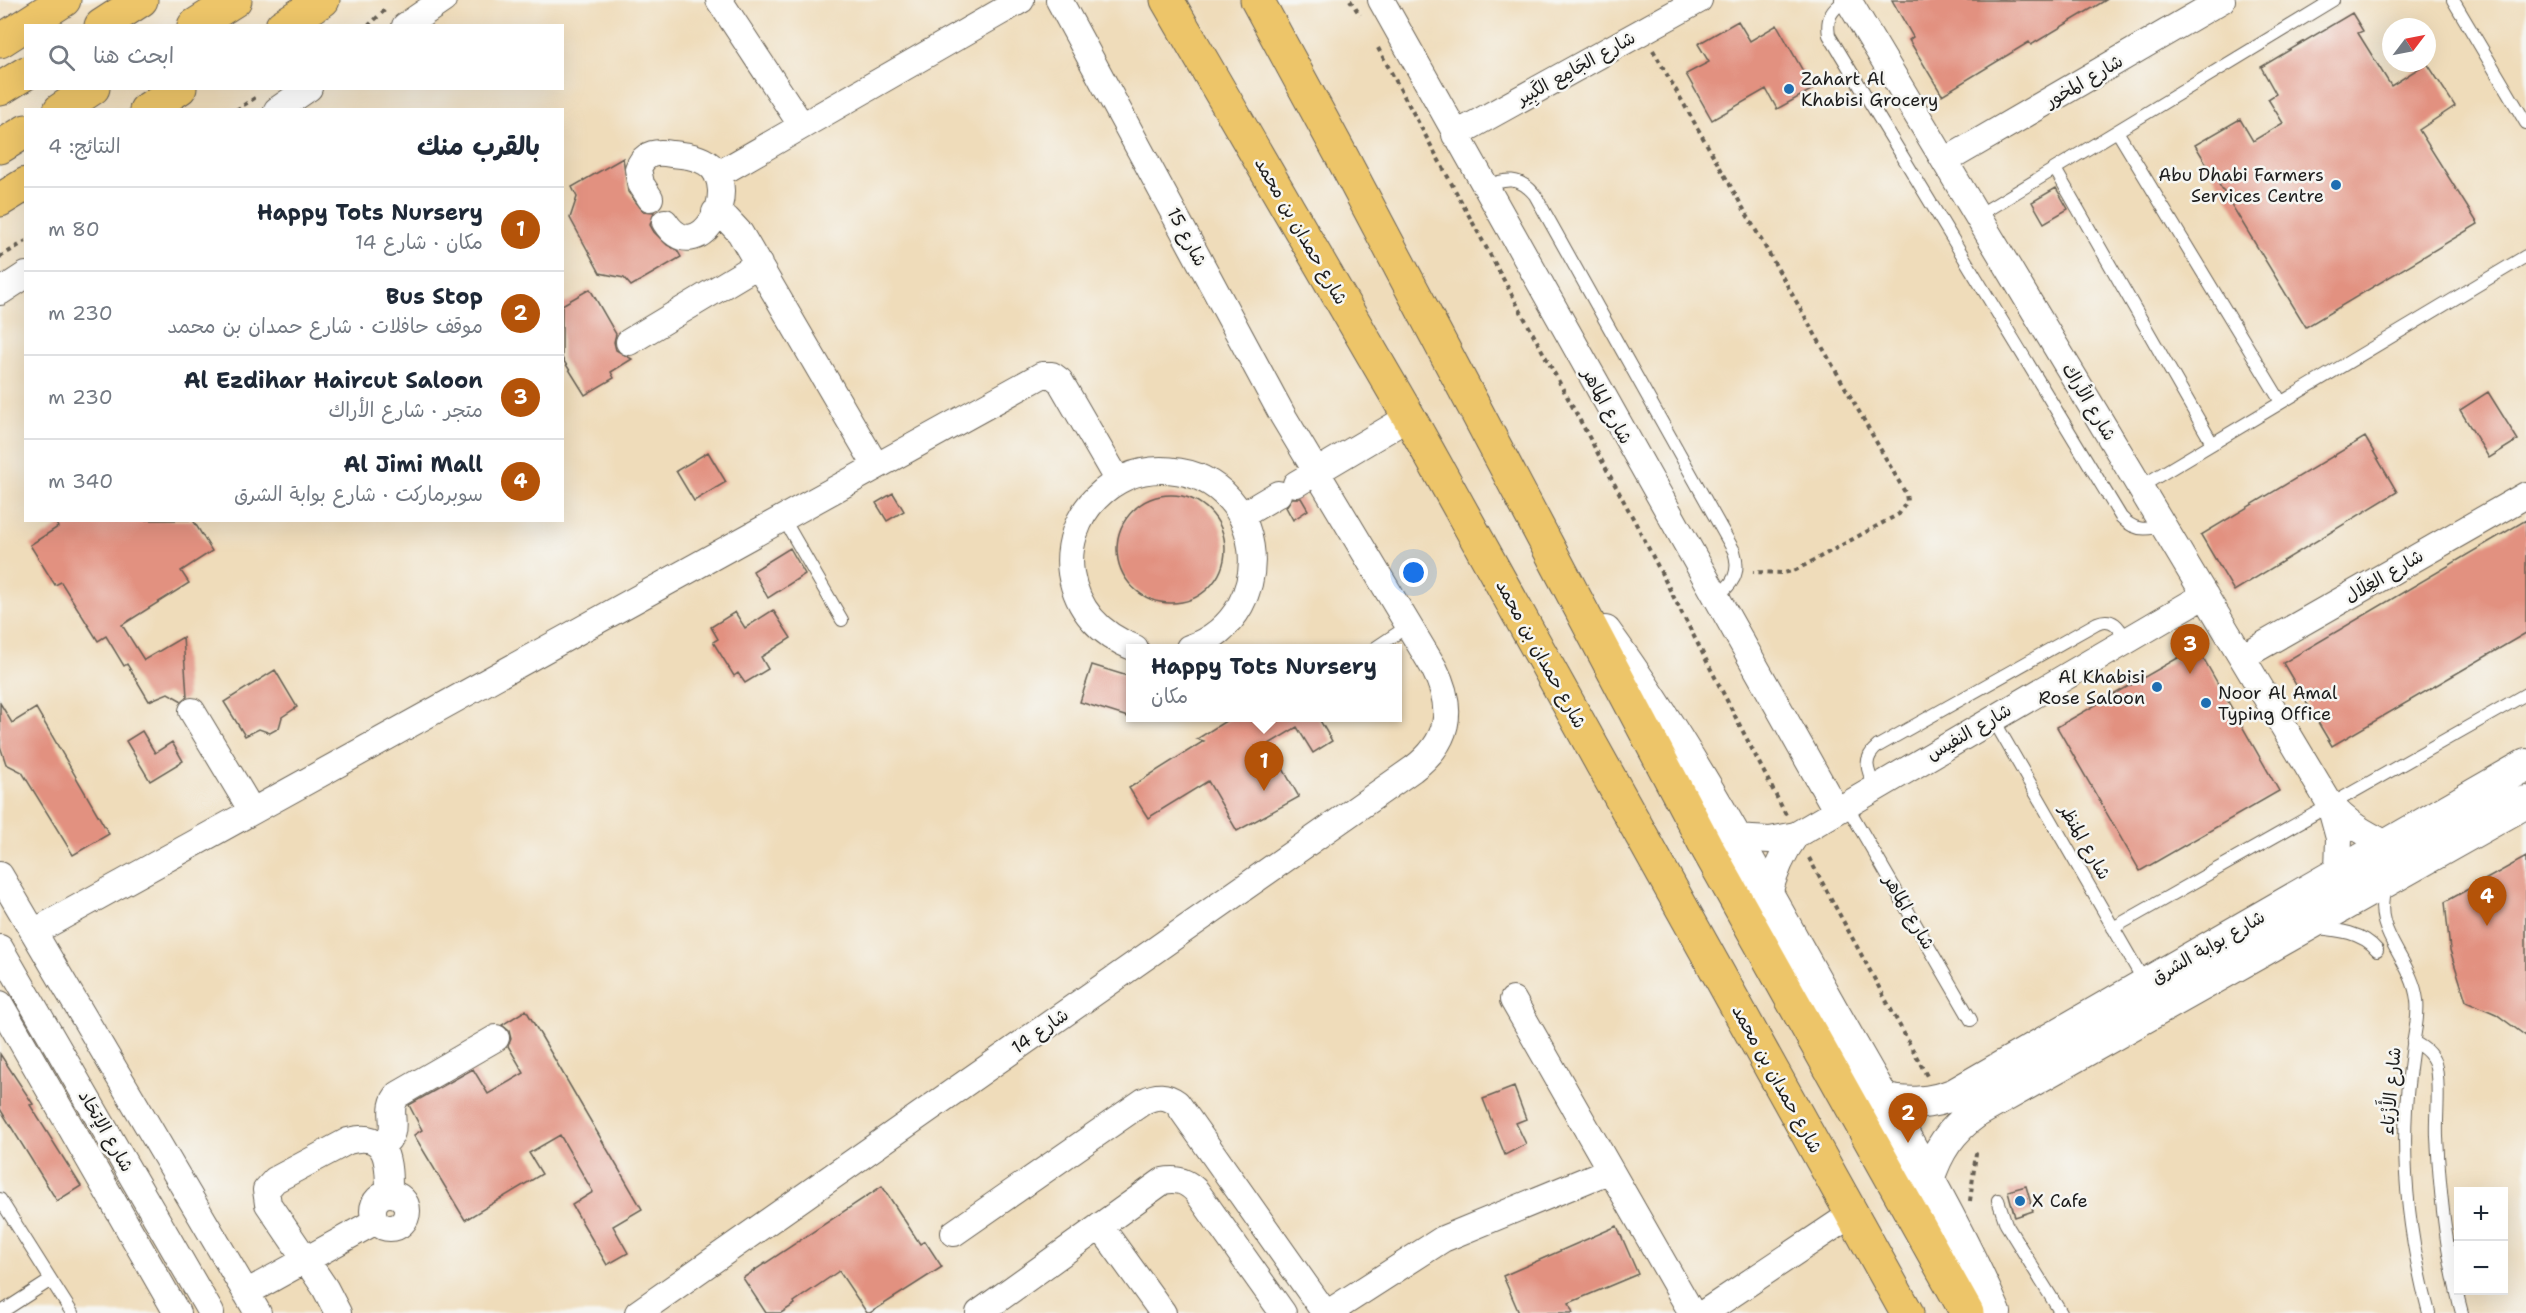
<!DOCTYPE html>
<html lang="ar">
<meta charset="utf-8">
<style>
body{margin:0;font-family:"Shantell Sans","Playpen Sans Arabic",sans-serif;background:#f6f6f7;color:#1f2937;direction:rtl}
.controls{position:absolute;right:18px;bottom:18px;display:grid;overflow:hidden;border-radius:0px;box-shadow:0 6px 24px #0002}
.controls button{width:54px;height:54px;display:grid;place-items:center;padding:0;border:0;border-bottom:2px solid #e0e1e3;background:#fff;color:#1f2937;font:30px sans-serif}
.compass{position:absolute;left:2382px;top:18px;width:54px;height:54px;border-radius:50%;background:#fff;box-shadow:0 6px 24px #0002;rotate:58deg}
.you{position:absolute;left:1414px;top:573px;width:21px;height:21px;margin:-15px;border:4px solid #fff;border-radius:50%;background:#1a73e8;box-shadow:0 0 0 9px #1a73e833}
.badge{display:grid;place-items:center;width:39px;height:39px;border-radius:50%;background:#b45309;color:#fff;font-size:20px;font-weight:700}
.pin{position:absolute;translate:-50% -50px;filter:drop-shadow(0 2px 3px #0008)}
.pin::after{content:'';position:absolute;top:32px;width:21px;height:18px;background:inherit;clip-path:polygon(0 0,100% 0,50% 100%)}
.popup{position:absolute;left:1126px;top:644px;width:276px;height:78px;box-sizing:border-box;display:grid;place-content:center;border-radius:0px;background:#fff;filter:drop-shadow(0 2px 4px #0005);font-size:20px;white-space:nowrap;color:#747a83}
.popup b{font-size:22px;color:#1f2937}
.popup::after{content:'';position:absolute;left:50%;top:100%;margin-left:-12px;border:12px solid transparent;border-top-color:#fff}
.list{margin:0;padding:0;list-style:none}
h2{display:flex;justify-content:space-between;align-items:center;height:78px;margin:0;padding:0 24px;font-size:26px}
h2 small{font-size:20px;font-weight:400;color:#747a83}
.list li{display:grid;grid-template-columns:39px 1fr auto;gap:18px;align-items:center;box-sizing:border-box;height:84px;padding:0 24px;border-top:2px solid #e0e1e3}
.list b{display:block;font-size:22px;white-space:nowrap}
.list p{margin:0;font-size:20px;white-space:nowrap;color:#747a83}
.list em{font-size:20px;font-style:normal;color:#747a83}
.icon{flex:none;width:33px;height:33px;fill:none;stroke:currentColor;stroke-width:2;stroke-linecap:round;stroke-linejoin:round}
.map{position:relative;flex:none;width:2526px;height:1313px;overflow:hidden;direction:ltr}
.search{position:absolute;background:#fff;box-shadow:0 6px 24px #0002;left:24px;top:24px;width:540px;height:66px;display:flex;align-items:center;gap:15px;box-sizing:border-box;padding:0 21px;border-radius:0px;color:#747a83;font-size:22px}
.panel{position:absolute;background:#fff;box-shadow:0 6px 24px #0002;left:24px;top:108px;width:540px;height:414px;border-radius:0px;direction:rtl}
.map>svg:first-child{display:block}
.building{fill:#e29180}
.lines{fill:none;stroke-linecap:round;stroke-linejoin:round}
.service-casing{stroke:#665f53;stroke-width:14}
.minor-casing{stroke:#665f53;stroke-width:28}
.tertiary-casing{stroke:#665f53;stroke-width:34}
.primary-casing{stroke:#665f53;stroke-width:35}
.path{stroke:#665f53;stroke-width:4;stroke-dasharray:4.5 4.5;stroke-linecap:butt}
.service{stroke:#fff;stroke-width:12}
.minor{stroke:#fff;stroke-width:26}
.tertiary{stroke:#fff;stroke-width:32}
.primary{stroke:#edc569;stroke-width:33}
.poi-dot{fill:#1f6fb2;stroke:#f6f6f2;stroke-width:2}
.labels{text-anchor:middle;stroke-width:5;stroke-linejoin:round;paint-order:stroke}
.street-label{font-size:18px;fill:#1c1c1c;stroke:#f6f6f2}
.poi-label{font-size:18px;fill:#1c1c1c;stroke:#f6f6f2;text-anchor:start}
</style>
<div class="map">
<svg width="2526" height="1313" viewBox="0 0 2526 1313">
<rect width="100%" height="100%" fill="#f6f6f2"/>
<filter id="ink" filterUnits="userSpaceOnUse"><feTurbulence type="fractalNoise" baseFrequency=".0167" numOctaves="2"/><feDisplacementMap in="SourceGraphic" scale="12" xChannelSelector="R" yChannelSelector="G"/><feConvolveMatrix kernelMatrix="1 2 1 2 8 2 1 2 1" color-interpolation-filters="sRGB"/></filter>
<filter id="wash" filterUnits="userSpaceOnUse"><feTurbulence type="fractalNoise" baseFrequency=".008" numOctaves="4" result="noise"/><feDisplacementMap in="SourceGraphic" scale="24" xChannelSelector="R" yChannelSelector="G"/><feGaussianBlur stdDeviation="1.35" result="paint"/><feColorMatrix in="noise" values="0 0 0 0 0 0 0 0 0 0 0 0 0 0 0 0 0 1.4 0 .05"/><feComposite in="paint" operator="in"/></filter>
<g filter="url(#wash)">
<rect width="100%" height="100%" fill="#efdcba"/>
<g id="blocks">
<!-- building -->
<path class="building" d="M1892 0H2106L2031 45 2029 42 1942 95 1909 40 1913 37Z
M2352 13 2363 31 2358 33 2391 86 2427 63 2455 106 2419 130 2478 224 2306 327 2195 145 2240 119 2253 141 2283 123 2268 99 2276 94 2261 67Z
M1738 21 1750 41 1777 25 1813 89 1777 109 1766 89 1712 120 1686 74 1709 62 1698 44Z
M623 158 628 192 643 211 654 212 650 225 654 232 667 245 677 250 681 257 631 286 624 278 600 273 570 218 577 197 572 187Z
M2056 188 2068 209 2044 223 2032 202Z
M590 289 616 334 614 342 616 350 632 359 611 372 614 378 585 395 562 358V305Z
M2488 392 2518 440 2489 458 2460 410Z
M2365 437 2397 492 2234 591 2201 535Z
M708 452 726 482 694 501 676 471Z
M893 493 904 511 887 521 876 503Z
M1117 549a54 54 0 1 1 108 0a54 54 0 1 1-108 0Z
M1292 498H1301L1308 510 1293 520 1286 507Z
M54 520H193L212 551 181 571 189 583 122 625 144 660 183 637 187 697 182 701 168 693 149 701 127 664 124 666 106 636 98 641 61 582 55 585 30 545 58 527Z
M2526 520V633L2332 746 2283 663Z
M790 548 805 574 768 598 753 571Z
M773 610 791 638 761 657 768 669 745 683 738 673 734 676 713 642 718 639 711 627 735 612 745 628Z
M2197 647 2279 791 2140 871 2057 727Z
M1092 665 1131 677V718L1080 702Z
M275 670 297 707 282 717 279 728 270 733 259 729 245 736 224 702Z
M0 703 12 723 36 708 109 834 73 855 22 772 6 764 0 746Z
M1232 717H1318L1332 741 1313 753 1297 727 1269 744 1299 797 1237 831 1208 781 1148 818 1129 788 1204 741 1197 739Z
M142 731 155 753 172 742 183 761 150 781 126 741Z
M2526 857V1036L2496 1014 2466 1001 2450 950 2445 902Z
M526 1010 642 1209 613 1226 628 1253 607 1265 572 1205 593 1192 560 1135 529 1153 542 1174 465 1220 414 1135 422 1130 409 1105 473 1069 488 1094 524 1073 508 1046 511 1039 509 1031 502 1025Z
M0 1054 33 1104 30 1105 81 1186 57 1201 0 1109Z
M1514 1087 1526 1119 1516 1123 1526 1144 1505 1155 1483 1099Z
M882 1186 920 1244 925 1241 942 1267 870 1313H867L839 1271 794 1302 795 1304 781 1313H766L743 1278Z
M2026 1186 2033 1211 2015 1217 2008 1191Z
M1617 1226 1638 1274 1569 1303 1573 1313H1519L1503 1276Z"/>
</g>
</g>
<g filter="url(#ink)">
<use href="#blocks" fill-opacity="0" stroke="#665f53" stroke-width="1.5"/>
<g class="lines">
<!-- service casing -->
<g class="service-casing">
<path id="service" d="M1846 0C1831 10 1826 18 1829 35L2121 517C2133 530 2146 532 2163 524
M2453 0 2526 123
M2117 131 2281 402
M2055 169 2212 443
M1484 187C1505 178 1520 176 1535 195L1734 551C1741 573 1733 585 1715 597
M1977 216 2333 0
M2140 487 2526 256
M783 518 842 620
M1375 648 1408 626
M1993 719 2145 983
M1875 787C1867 770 1862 759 1878 746L2097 623C2114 616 2120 629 2127 641
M1846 804 1971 1020
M2386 886C2369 931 2412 958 2417 1000 2419 1016 2415 1030 2413 1045 2410 1067 2407 1088 2406 1109 2402 1178 2411 1246 2429 1313
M2113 928 2526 694
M2316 928C2338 930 2362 932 2377 950
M2413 1042C2424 1047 2434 1055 2436 1068 2440 1090 2436 1115 2437 1137 2440 1197 2446 1255 2462 1313
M0 1199 72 1313
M1998 1200 2006 1224 2061 1313
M0 1313 51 1280"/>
</g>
<!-- minor casing -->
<g class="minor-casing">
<path id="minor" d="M719 0 802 126
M1381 0 1836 810
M1848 0 2330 804C2347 823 2364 833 2387 844
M405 26 443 0
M277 110 309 88
M1455 135 1699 0
M1945 161 2222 0
M717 175 1021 0
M650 198 641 184 638 169C644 153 655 151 671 154 683 155 696 156 707 163 745 189 697 272 665 222
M715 212 727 219 740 233 876 466
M0 292 26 275
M629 342 759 264
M1296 484 1409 417
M1241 516 1278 494
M1135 648C1101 635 1077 610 1071 573 1067 546 1077 517 1096 498 1114 480 1136 470 1161 470 1266 470 1286 613 1189 648
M2242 657 2526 495
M192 711 252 811
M2330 805 2339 838 2338 872
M1735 838 1770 840 1796 835 2205 595
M0 875 258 1313
M1768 897C1774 873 1782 854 1796 835
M34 932 1042 375H1052L1060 381 1118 481
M0 948 211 1313
M1513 1000 1692 1313
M0 1004 177 1313
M381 1146C405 1130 382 1111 399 1094L496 1038
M373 1211a17 17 0 1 1 34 0a17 17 0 1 1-34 0Z
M1100 1226 1163 1313
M954 1233 1144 1101C1157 1095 1166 1095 1177 1103L1325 1313
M246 1293 376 1221
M338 1313 325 1288 268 1204 266 1190 275 1180 348 1141C390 1129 389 1166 389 1194
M638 1313 1413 769C1450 741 1455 709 1434 668L1283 416 1059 0
M979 1313 1163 1181C1177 1178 1187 1181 1197 1192L1283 1313
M1328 1313 1443 1239 1608 1171
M1704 1313 1852 1214"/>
</g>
<!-- tertiary casing -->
<g class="tertiary-casing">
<path id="tertiary" d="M1605 632C1690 749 1757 876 1827 1001 1885 1104 1948 1205 1995 1313
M1882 1099C1908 1105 1930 1104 1955 1094L2526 765
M1928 1180C1937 1151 1951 1130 1976 1112L2526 802"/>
</g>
<!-- primary casing -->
<g class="primary-casing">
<path id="primary" d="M1167 0 1409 417 1907 1313
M1257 0 1341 155 1706 846 1967 1313
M101 26 141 0
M194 26 235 0
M282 26 323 0
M0 41 64 0
M0 89 26 73
M60 110 93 88
M146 110 180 88
M0 147 26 131
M0 200 26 184"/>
</g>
<!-- path -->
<path class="path" d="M1350 0 1360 15
M368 26 385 10
M1378 48 1634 520 1786 815
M1653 50 1906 494 1907 501 1899 514 1796 570 1784 573 1753 572
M236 110 258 96
M0 257 26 241
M1809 858 1927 1076
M1970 1201 1976 1153 1973 1149"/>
<!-- service -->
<use href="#service" class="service"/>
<!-- minor -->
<use href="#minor" class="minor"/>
<!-- tertiary -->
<use href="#tertiary" class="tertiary"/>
<!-- primary -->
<use href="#primary" class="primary"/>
</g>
</g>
<!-- markers -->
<g class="poi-dot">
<circle cx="1789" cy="89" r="6"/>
<circle cx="2336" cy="185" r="6"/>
<circle cx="2157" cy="687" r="6"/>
<circle cx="2206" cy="703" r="6"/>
<circle cx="2020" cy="1201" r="6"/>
</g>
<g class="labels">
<!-- street labels -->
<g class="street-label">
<text transform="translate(1576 68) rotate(-29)" y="6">شارع الجَامِع الكَبِير</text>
<text transform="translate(2084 81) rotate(-30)" y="6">شارع المخور</text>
<text transform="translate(1301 231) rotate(60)" y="6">شارع حمدان بن محمد</text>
<text transform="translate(1187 237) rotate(62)" y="6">شارع 15</text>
<text transform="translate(2089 402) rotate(59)" y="6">شارع الأراك</text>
<text transform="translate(1607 406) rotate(61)" y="6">شارع الماهر</text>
<text transform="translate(2384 576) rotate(-30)" y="6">شارع الغِلَال</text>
<text transform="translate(1541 654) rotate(61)" y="6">شارع حمدان بن محمد</text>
<text transform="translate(1969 732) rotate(-30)" y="6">شارع النفيس</text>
<text transform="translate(2085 842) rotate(60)" y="6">شارع المنظر</text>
<text transform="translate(1909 912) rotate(60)" y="6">شارع الماهر</text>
<text transform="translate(2208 947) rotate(-30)" y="6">شارع بوابة الشرق</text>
<text transform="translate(1040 1031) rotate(-35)" y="6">شارع 14</text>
<text transform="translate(1777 1079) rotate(61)" y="6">شارع حمدان بن محمد</text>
<text transform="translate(2391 1091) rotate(-85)" y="6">شارع الأَزْيَاء</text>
<text transform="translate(106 1131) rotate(60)" y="6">شارع الإتحَاد</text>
</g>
<!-- poi labels -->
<g class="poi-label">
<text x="1801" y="85">Zahart Al<tspan x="1801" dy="21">Khabisi Grocery</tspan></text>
<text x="2324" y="181" text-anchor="end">Abu Dhabi Farmers<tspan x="2324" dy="21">Services Centre</tspan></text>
<text x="2145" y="683" text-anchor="end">Al Khabisi<tspan x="2145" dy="21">Rose Saloon</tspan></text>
<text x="2218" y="699">Noor Al Amal<tspan x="2218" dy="21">Typing Office</tspan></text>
<text x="2032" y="1207">X Cafe</text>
</g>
</g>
</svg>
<div class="controls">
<button>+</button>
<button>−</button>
</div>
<svg class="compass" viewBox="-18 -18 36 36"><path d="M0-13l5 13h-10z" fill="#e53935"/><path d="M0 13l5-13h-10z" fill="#747a83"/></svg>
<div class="you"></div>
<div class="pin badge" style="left:1264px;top:791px">1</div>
<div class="popup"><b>Happy Tots Nursery</b>مكان</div>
<div class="pin badge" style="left:1908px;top:1143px">2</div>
<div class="pin badge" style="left:2190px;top:674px">3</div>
<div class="pin badge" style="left:2487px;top:926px">4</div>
<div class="search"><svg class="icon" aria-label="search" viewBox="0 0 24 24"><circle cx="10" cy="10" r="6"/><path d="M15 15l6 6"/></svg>ابحث هنا</div>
<section class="panel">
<h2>بالقرب منك<small>النتائج: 4</small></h2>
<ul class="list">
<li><span class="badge">1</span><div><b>Happy Tots Nursery</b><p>مكان · شارع 14</p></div><em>80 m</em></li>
<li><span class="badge">2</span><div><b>Bus Stop</b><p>موقف حافلات · شارع حمدان بن محمد</p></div><em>230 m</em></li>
<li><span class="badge">3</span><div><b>Al Ezdihar Haircut Saloon</b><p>متجر · شارع الأراك</p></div><em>230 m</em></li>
<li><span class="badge">4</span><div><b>Al Jimi Mall</b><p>سوبرماركت · شارع بوابة الشرق</p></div><em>340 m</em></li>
</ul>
</section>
</div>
